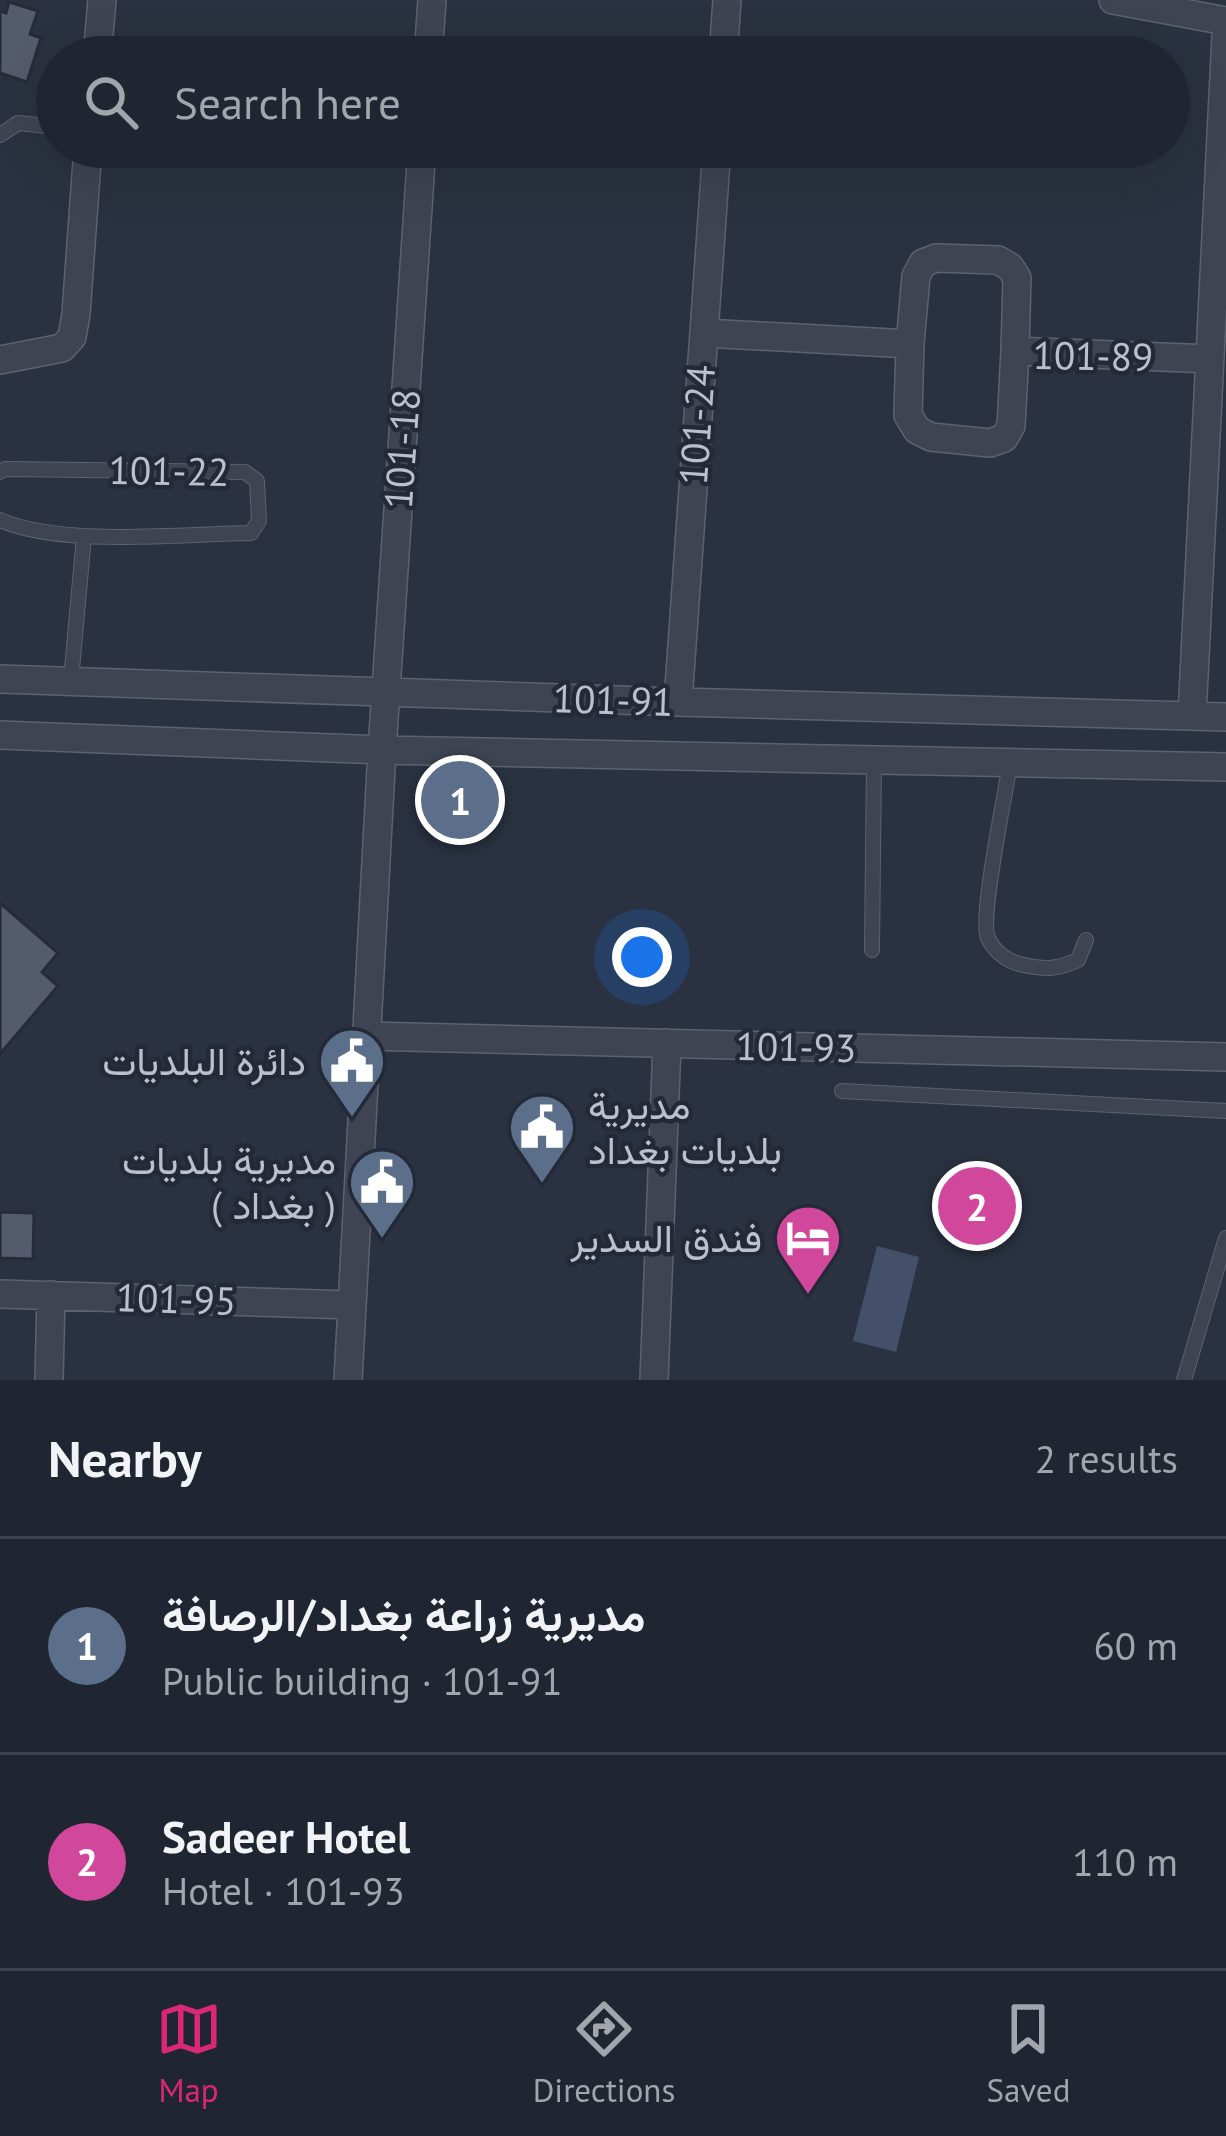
<!DOCTYPE html>
<meta charset="utf-8">
<style>
body{margin:0;font-family:"PT Sans",Vazirmatn,sans-serif;background:#2d323d;color:#f1f3f6}
.you{position:absolute;left:642px;top:957px;width:42px;height:42px;margin:-30px;border:9px solid #fff;border-radius:50%;background:#1a73e8;box-shadow:0 0 0 18px #1a73e833}
.badge{display:grid;place-items:center;width:78px;height:78px;border-radius:50%;background:#db2777;color:#fff;font-size:39px;font-weight:700}
.pin{position:absolute;translate:-50% -50%;border:6px solid #fff;box-shadow:0 3px 12px #0006}
.list{margin:0;padding:0;list-style:none}
h2{display:flex;justify-content:space-between;align-items:center;height:156px;margin:0;padding:0 48px;font-size:51px}
h2 small{font-size:39px;font-weight:400;color:#a2a5ab}
.list li{display:grid;grid-template-columns:78px 1fr auto;gap:36px;align-items:center;box-sizing:border-box;height:216px;padding:0 48px;border-top:3px solid #3d434d}
.list b{display:block;font-size:45px;white-space:nowrap}
.list p{margin:0;font-size:39px;white-space:nowrap;color:#a2a5ab}
.list em{font-size:39px;font-style:normal;color:#a2a5ab}
.icon{flex:none;width:66px;height:66px;fill:none;stroke:currentColor;stroke-width:2;stroke-linecap:round;stroke-linejoin:round}
.map{position:relative;flex:none;width:1226px;height:1380px;overflow:hidden}
.search{position:absolute;background:#202631;box-shadow:0 12px 48px #0002;left:36px;right:36px;top:36px;height:132px;display:flex;align-items:center;gap:30px;box-sizing:border-box;padding:0 42px;border-radius:66px;color:#a2a5ab;font-size:45px}
.sheet{height:588px;background:#202631}
nav{display:flex;justify-content:space-around;align-items:center;box-sizing:border-box;height:168px;border-top:3px solid #3d434d;background:#202631;font-size:33px;color:#a2a5ab}
nav a{display:grid;justify-items:center;gap:6px}
nav .on{color:#db2777}
.map>svg:first-child{display:block}
.water{fill:#44506a}
.building{fill:#545b6c;stroke:#252b39;stroke-width:3}
.lines{fill:none;stroke-linecap:round;stroke-linejoin:round}
.service-casing{stroke:#5c626f;stroke-width:16}
.minor-casing{stroke:#5c626f;stroke-width:30}
.service{stroke:#3e4451;stroke-width:14}
.minor{stroke:#3e4451;stroke-width:27}
.labels{text-anchor:middle;stroke-width:9;stroke-linejoin:round;paint-order:stroke}
.street-label{font-size:39px;fill:#bbc0cb;stroke:#232937}
.poi-label{font-size:39px;fill:#bbc0cb;stroke:#232937;text-anchor:end}
</style>
<div class="map">
<svg width="1226" height="1380" viewBox="0 0 1226 1380">
<rect width="100%" height="100%" fill="#2a3241"/>
<!-- water -->
<path class="water" d="M877 1246 919 1257 896 1352 853 1341Z"/>
<!-- building -->
<path class="building" d="M9 2 38 11 30 34 41 38 27 82 0 73V11L6 13Z
M0 903 58 953 42 972 58 986 0 1054Z
M0 1212 34 1213 33 1259 0 1258Z"/>
<g class="lines">
<!-- service casing -->
<g class="service-casing">
<path id="service" d="M0 135 18 123 57 127
M0 472 5 469 245 472 257 481 259 521 251 533C180 534 63 547 0 520
M71 680 84 536
M1010 763C1006 792 979 918 988 938 995 953 1010 963 1024 965 1046 970 1058 969 1078 960L1086 940
M872 950 874 760
M842 1091 1226 1111
M1184 1380 1226 1238"/>
</g>
<!-- minor casing -->
<g class="minor-casing">
<path id="minor" d="M1113 0 1226 21
M97 57 102 0
M428 57 432 0
M723 57 727 0
M704 333 910 344 908 415 917 430 931 437 990 443 1004 438 1011 426 1015 351 1210 359
M910 344 916 276 923 263 936 258 998 260 1010 267 1017 278 1015 351
M0 360 62 348 72 337 76 314 88 147
M0 679 678 702 1226 717
M678 702 717 147
M1192 716 1226 36
M0 735 382 750 1226 767
M367 1036 1226 1057
M0 1294 351 1305
M49 1380 51 1295
M348 1380 382 750 422 147
M654 1380 667 1043"/>
</g>
<!-- service -->
<use href="#service" class="service"/>
<!-- minor -->
<use href="#minor" class="minor"/>
</g>
<!-- icons -->
<defs>
<g id="civic-pin" transform="scale(3.45)"><path d="M0 17L-7.5 6A9.5 9.5 0 1 1 7.5 6Z" fill="#5c6f8a" stroke="#232937"/><path d="M-.6-6.5H3V-4.5H.6V-3L4-1V1h2V6H-6V1h2V-1L-.6-3ZM-1.2 2.5V6h2.4V2.5Z" fill="#fff"/></g>
<g id="hotel-pin" transform="scale(3.45)"><path d="M0 17L-7.5 6A9.5 9.5 0 1 1 7.5 6Z" fill="#d1479c" stroke="#232937"/><path d="M-6-4.5h1.5V1H6V5H4.5V3h-9V5H-6ZM-4 0a1.8 1.8 0 1 1 3.6 0ZM.5 0V-2.5h3Q6-2.5 6 0Z" fill="#fff"/></g>
</defs>
<g fill-rule="evenodd">
<use href="#civic-pin" x="352" y="1061"/>
<use href="#civic-pin" x="542" y="1127"/>
<use href="#civic-pin" x="382" y="1182"/>
<use href="#hotel-pin" x="808" y="1238"/>
</g>
<g class="labels">
<!-- street labels -->
<g class="street-label">
<text transform="translate(1093 356) rotate(1)" y="14">101-89</text>
<text transform="translate(697 425) rotate(-86)" y="14">101-24</text>
<text transform="translate(402 449) rotate(-86)" y="14">101-18</text>
<text transform="translate(169 471) rotate(1)" y="14">101-22</text>
<text transform="translate(613 700) rotate(2)" y="14">101-91</text>
<text transform="translate(796 1047) rotate(1)" y="14">101-93</text>
<text transform="translate(176 1299) rotate(2)" y="14">101-95</text>
</g>
<!-- poi labels -->
<g class="poi-label">
<text x="306" y="1075">دائرة البلديات</text>
<text x="588" y="1119" text-anchor="start">مديرية<tspan x="588" dy="45">بلديات بغداد</tspan></text>
<text x="336" y="1174">مديرية بلديات<tspan x="336" dy="45">( بغداد )</tspan></text>
<text x="762" y="1252">فندق السدير</text>
</g>
</g>
</svg>
<div class="you"></div>
<div class="pin badge" style="left:460px;top:800px;background:#5c6f8a">1</div>
<div class="pin badge" style="left:977px;top:1206px;background:#d1479c">2</div>
<div class="search"><svg class="icon" aria-label="search" viewBox="0 0 24 24"><circle cx="10" cy="10" r="6"/><path d="M15 15l6 6"/></svg>Search here</div>
</div>
<section class="sheet">
<h2>Nearby<small>2 results</small></h2>
<ul class="list">
<li><span class="badge" style="background:#5c6f8a">1</span><div><b>مديرية زراعة بغداد/الرصافة</b><p>Public building · 101-91</p></div><em>60 m</em></li>
<li><span class="badge" style="background:#d1479c">2</span><div><b>Sadeer Hotel</b><p>Hotel · 101-93</p></div><em>110 m</em></li>
</ul>
</section>
<nav>
<a class="on"><svg class="icon" aria-label="map" viewBox="0 0 24 24"><path d="M3 6l6-2 6 2 6-2v14l-6 2-6-2-6 2zM9 4v14M15 6v14"/></svg>Map</a>
<a><svg class="icon" aria-label="directions" viewBox="0 0 24 24"><path d="M12 3l9 9-9 9-9-9zM9 14v-3h6M13 9l2 2-2 2"/></svg>Directions</a>
<a><svg class="icon" aria-label="saved" viewBox="0 0 24 24"><path d="M7 4h10v16l-5-4-5 4z"/></svg>Saved</a>
</nav>
